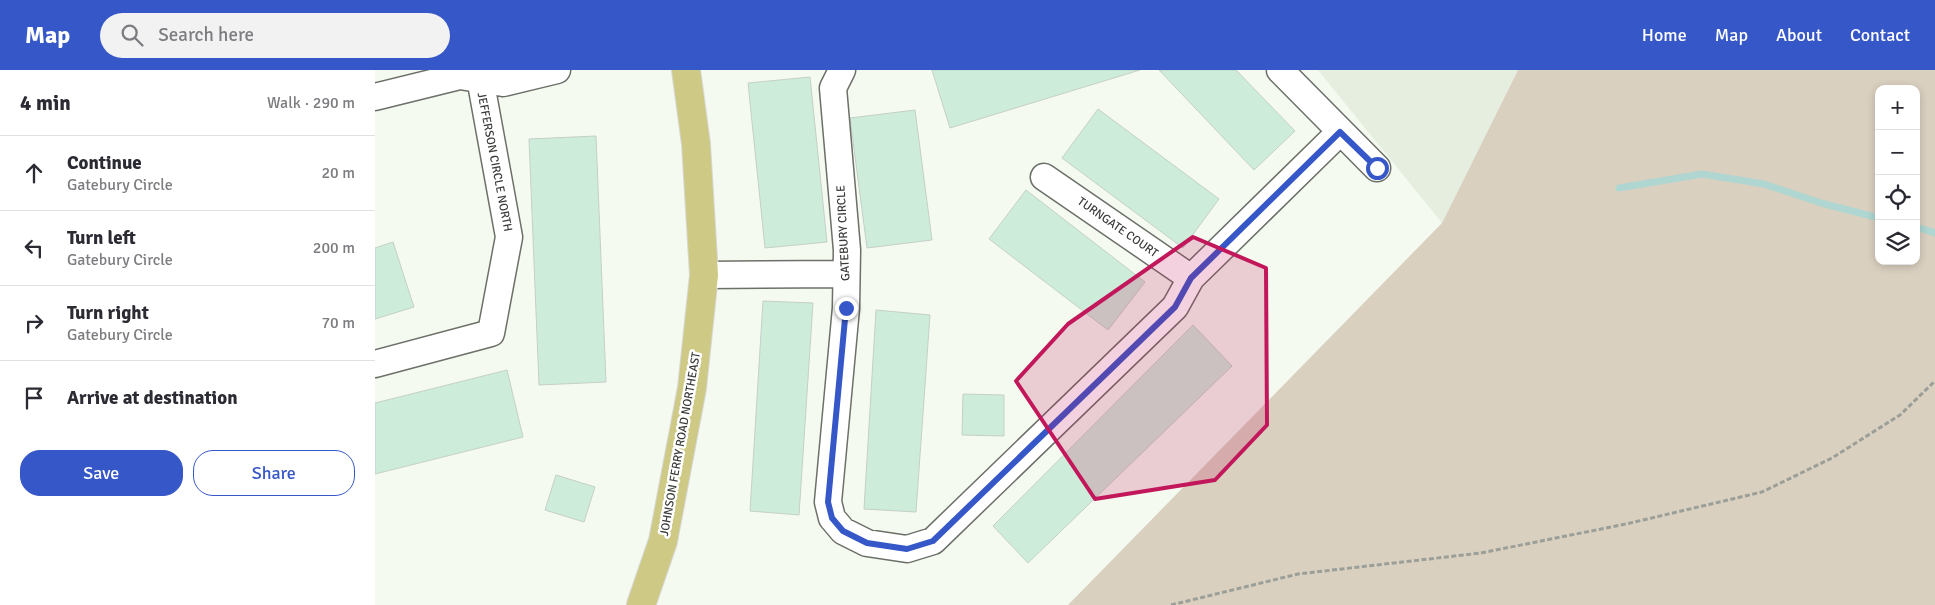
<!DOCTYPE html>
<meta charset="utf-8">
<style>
body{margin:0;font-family:Signika,sans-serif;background:#f2f2f3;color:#2b2b33}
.controls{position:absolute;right:15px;top:15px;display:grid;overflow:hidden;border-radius:10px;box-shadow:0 2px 8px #0003}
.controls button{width:45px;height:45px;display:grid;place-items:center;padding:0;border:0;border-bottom:1px solid #e1e1e2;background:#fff;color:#2b2b33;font:25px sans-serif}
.stop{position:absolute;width:15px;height:15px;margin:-11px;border:4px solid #3657c8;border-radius:50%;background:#fff}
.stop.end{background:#3657c8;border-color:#fff;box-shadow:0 1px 5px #0008}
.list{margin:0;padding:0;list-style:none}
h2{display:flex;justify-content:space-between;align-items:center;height:65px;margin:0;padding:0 20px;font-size:21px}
h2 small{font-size:16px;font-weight:400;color:#7c7c81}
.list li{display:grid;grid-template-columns:32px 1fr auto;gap:15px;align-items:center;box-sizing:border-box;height:75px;padding:0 20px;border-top:1px solid #e1e1e2}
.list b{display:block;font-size:19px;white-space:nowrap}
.list p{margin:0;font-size:16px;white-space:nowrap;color:#7c7c81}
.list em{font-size:16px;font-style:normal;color:#7c7c81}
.actions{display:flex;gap:10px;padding:15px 20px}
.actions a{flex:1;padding:11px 0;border:1px solid #3657c8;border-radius:20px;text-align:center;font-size:18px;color:#3657c8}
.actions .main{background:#3657c8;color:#fff}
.icon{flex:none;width:28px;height:28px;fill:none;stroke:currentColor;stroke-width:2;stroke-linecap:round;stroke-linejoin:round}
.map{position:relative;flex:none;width:1560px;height:535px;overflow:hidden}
header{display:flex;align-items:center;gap:30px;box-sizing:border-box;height:70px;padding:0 25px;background:#3657c8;color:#fff}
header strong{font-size:24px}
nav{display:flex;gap:28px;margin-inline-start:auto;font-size:18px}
.search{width:350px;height:45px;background:#f2f2f3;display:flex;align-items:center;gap:12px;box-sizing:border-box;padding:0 18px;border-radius:28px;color:#7c7c81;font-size:19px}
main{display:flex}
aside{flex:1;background:#fff}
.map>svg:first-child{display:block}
.built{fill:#e6efdf}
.green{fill:#dad0c0;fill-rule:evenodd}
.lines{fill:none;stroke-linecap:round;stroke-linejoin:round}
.stream{stroke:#afd6d1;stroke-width:7}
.building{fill:#cdecda;stroke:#c5cfc9}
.minor-casing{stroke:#6c7068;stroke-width:29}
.major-casing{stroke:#d8d8d7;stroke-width:30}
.path{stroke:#9b9f98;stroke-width:3;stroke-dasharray:5 2.5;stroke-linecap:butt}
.minor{stroke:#fff;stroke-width:26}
.major{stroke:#ceca86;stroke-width:28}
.route{stroke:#3657c8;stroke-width:6}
.marked{fill:#c2185b;fill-opacity:0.2;stroke:#c2185b;stroke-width:4;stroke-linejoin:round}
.labels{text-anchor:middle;stroke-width:5;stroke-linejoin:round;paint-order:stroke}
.street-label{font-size:12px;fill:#3a3d39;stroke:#fff}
</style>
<header>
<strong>Map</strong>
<div class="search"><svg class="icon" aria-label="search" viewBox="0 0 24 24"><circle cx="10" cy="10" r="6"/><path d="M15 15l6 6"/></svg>Search here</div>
<nav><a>Home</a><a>Map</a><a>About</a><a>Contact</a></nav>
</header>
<main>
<aside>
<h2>4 min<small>Walk · 290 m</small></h2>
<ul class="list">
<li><svg class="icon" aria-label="ahead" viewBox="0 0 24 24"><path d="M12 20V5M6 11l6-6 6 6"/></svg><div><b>Continue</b><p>Gatebury Circle</p></div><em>20 m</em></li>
<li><svg class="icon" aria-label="left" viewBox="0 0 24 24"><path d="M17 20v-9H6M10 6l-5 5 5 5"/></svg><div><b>Turn left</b><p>Gatebury Circle</p></div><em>200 m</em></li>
<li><svg class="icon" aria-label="right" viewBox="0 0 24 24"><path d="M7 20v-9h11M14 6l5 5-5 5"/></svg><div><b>Turn right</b><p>Gatebury Circle</p></div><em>70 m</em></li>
<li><svg class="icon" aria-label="arrive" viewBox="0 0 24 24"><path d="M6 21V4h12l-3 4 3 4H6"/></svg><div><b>Arrive at destination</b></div></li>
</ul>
<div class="actions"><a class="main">Save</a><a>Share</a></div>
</aside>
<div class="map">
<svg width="1560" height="535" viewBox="0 0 1560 535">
<rect width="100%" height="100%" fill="#f4faf0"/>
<!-- built -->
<path class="built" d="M943 0H1143L1067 153Z"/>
<!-- green -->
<path class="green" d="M1143 0H1560V535H693L1067 153ZM1504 19H1541V191H1504Z"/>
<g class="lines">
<!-- stream -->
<path class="stream" d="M1244 118 1327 104 1389 114 1446 133 1504 148
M1541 157 1560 163"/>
</g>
<!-- building -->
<path class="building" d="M557 0H765L575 58Z
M784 0H861L920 61 879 100Z
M435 7 452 172 390 178 373 13Z
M723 39 844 129 808 178 687 88Z
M540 40 557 170 492 178 475 48Z
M221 66 231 312 164 315 154 69Z
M651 120 770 212 733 260 614 169Z
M18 172 39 237 0 249V178Z
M388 231 438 233 424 445 375 441Z
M501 240 555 245 541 442 489 439Z
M818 255 857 296 653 493 618 456Z
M132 300 148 367 0 404V333Z
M588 324 629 325V366L587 365Z
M181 405 220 417 209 452 170 440Z"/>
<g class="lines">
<!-- minor casing -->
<g class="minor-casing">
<path id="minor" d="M467 0 458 18 472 180 471 238 453 432 457 448 468 461 492 473 532 479 558 471 800 237 816 208 965 62
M905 0 1002 98
M0 27 85 6 128 13 182 0
M669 107 816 208
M329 205 471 204
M0 294 116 263 134 167 105 8"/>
</g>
<!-- major casing -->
<g class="major-casing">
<path id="major" d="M266 535 288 471 317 318 329 205 321 74 311 0"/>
</g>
<!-- path -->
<path class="path" d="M796 535 923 504 1106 483 1251 454 1387 422 1457 388 1525 345 1560 311"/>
<!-- minor -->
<use href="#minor" class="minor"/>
<!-- major -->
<use href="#major" class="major"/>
</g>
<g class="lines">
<!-- route -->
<path class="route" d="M471 238 453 432 457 448 468 461 492 473 532 479 558 471 800 237 816 208 965 62 1002 98"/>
</g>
<!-- marked area -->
<path class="marked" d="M818 167 891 198 892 355 840 410 720 429 641 311 693 254Z"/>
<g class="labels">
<!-- street labels -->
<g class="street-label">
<text transform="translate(120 92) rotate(79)" y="4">JEFFERSON CIRCLE NORTH</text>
<text transform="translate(743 157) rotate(35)" y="4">TURNGATE COURT</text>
<text transform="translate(468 163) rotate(-93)" y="4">GATEBURY CIRCLE</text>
<text transform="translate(305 374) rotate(-80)" y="4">JOHNSON FERRY ROAD NORTHEAST</text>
</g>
</g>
</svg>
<div class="controls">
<button>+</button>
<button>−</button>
<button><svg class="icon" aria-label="locate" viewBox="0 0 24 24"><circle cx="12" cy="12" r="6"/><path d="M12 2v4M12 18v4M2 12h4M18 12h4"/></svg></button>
<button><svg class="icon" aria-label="layers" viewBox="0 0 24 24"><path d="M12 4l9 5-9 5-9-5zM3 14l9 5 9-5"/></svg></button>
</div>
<div class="stop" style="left:1002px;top:98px"></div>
<div class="stop end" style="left:471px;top:238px"></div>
</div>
</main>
